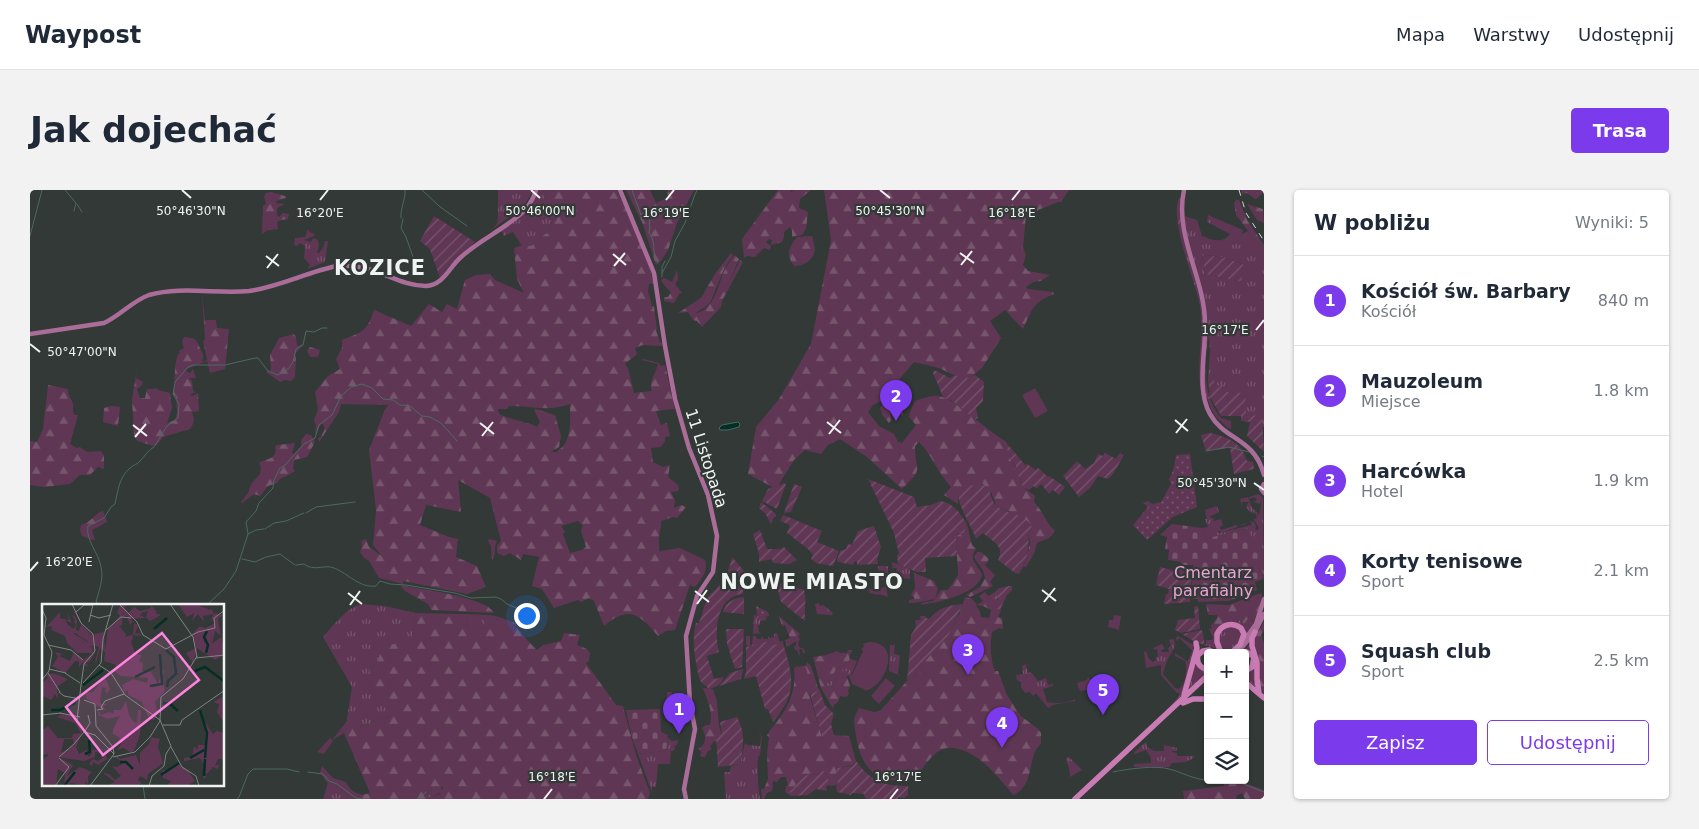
<!DOCTYPE html>
<html lang="pl">
<head>
<meta charset="utf-8">
<style>
	:root { --surface:#fff; --page:#f2f2f3; --text:#1f2937; --muted:#747a83; --line:#e0e1e3; --accent:#7c3aed }
	body { margin:0; font-family:"DejaVu Sans",sans-serif; background:var(--page); color:var(--text) }
	.controls { position:absolute; right:15px; bottom:15px; display:grid; overflow:hidden; border-radius:5px; box-shadow:0 1px 4px #0004 }
	.controls button { width:45px; height:45px; display:grid; place-items:center; padding:0; border:0; border-bottom:1px solid var(--line); background:var(--surface); color:var(--text); font:25px sans-serif }
	.you { position:absolute; left:496px; top:425px; width:18px; height:18px; margin:-12px; border:4px solid #fff; border-radius:50%; background:#1a73e8; box-shadow:0 0 0 8px #1a73e833 }
	.badge { display:grid; place-items:center; width:32px; height:32px; border-radius:50%; background:var(--accent); color:#fff; font-size:16px; font-weight:700 }
	.pin { position:absolute; translate:-50% -41px; filter:drop-shadow(0 1px 2px #0008) }
	.pin::after { content:''; position:absolute; top:26px; width:18px; height:15px; background:inherit; clip-path:polygon(0 0,100% 0,50% 100%) }
	.list { margin:0; padding:0; list-style:none }
	h2 { display:flex; justify-content:space-between; align-items:center; height:65px; margin:0; padding:0 20px; font-size:21px }
	h2 small { font-size:16px; font-weight:400; color:var(--muted) }
	.list li { display:grid; grid-template-columns:32px 1fr auto; gap:15px; align-items:center; box-sizing:border-box; height:90px; padding:0 20px; border-top:1px solid var(--line) }
	.list b { display:block; font-size:19px; white-space:nowrap }
	.list p { margin:0; font-size:16px; white-space:nowrap; color:var(--muted) }
	.list em { font-size:16px; font-style:normal; color:var(--muted) }
	.actions { display:flex; gap:10px; padding:15px 20px }
	.actions a { flex:1; padding:11px 0; border:1px solid var(--accent); border-radius:5px; text-align:center; font-size:18px; color:var(--accent) }
	.actions .main { background:var(--accent); color:#fff }
	.icon { flex:none; width:28px; height:28px; fill:none; stroke:currentColor; stroke-width:2; stroke-linecap:round; stroke-linejoin:round }
	.map { position:relative; flex:none; width:1234px; height:609px; overflow:hidden; border-radius:5px }
	header { display:flex; align-items:center; gap:30px; box-sizing:border-box; height:70px; padding:0 25px; background:var(--surface); border-bottom:1px solid var(--line) }
	header strong { font-size:24px }
	nav { display:flex; gap:28px; margin-inline-start:auto; font-size:18px }
	.intro { display:flex; align-items:center; justify-content:space-between; box-sizing:border-box; height:120px; padding:0 30px }
	h1 { margin:0; font-size:35px }
	.button { padding:12px 22px; border-radius:5px; background:var(--accent); color:#fff; font-size:18px; font-weight:700 }
	main { display:flex; gap:30px; padding:0 30px }
	aside { flex:1; background:var(--surface); border-radius:5px; box-shadow:0 1px 4px #0004 }
	.map>svg:first-child { display:block }
</style>
</head>
<body>
<header>
<strong>Waypost</strong>
<nav><a>Mapa</a><a>Warstwy</a><a>Udostępnij</a></nav>
</header>
<div class="intro"><h1>Jak dojechać</h1><a class="button">Trasa</a></div>
<main>
<div class="map">
<svg width="1234" height="609" viewBox="0 0 1234 609">
	<defs>
		<pattern id="grass-tufts" width="24" height="20" patternUnits="userSpaceOnUse" patternTransform="scale(1.25)"><rect width="24" height="20" fill="#5f3754"/><path d="M3 7l-1-3M5 7V3M7 7l1-3M15 17l-1-3M17 17v-4M19 17l1-3" fill="none" stroke="#76556d"/></pattern>
		<pattern id="forest-firs" width="22" height="20" patternUnits="userSpaceOnUse" patternTransform="scale(1.25)"><rect width="22" height="20" fill="#5f3754"/><path d="M5 1l3.5 6h-7zM16 11l3.5 6h-7z" fill="#76556d"/></pattern>
		<pattern id="cemetery-stones" width="16" height="16" patternUnits="userSpaceOnUse" patternTransform="scale(1.25)"><rect width="16" height="16" fill="#5f3754"/><path d="M2 7V4a2 2 0 0 1 4 0v3zM10 15v-3a2 2 0 0 1 4 0v3z" fill="#76556d"/></pattern>
		<pattern id="park-dots" width="8" height="8" patternUnits="userSpaceOnUse" patternTransform="scale(1.25)"><rect width="8" height="8" fill="#5f3754"/><path d="M2 2h.1M6 6h.1" fill="none" stroke="#76556d" stroke-width="1.8" stroke-linecap="round"/></pattern>
		<pattern id="garden-furrows" width="10" height="10" patternUnits="userSpaceOnUse" patternTransform="scale(1.25)"><rect width="10" height="10" fill="#5f3754"/><path d="M-1 1l2-2M0 10L10 0M9 11l2-2" fill="none" stroke="#76556d"/></pattern>
		<pattern id="water-ripples" width="26" height="14" patternUnits="userSpaceOnUse" patternTransform="scale(1.25)"><rect width="26" height="14" fill="#052f24"/><path d="M2 4q2-2 4 0t4 0M15 11q2-2 4 0t4 0" fill="none" stroke="#1e443a"/></pattern>
	</defs>
	<rect width="100%" height="100%" fill="#323936"/>
	<path fill="url(#grass-tufts)" fill-rule="evenodd" d="M468,0H503L494,16L460,41L466,35L468,31Z
		M508,0H517L509,22L523,29L518,43L515,44L501,56H492L483,42L474,46L471,40L492,24Z
		M1149,8L1151,9L1150,23L1151,37L1173,120L1172,188L1181,228C1159,194 1176,153 1170,116C1165,89 1139,31 1149,8Z
		M1154,18V26L1167,30L1172,46C1183,50 1192,54 1200,44L1177,32L1178,25L1213,40L1212,44L1227,51L1234,61V237H1232L1231,227L1216,226V216L1184,196L1183,190H1178L1180,162L1179,145C1174,172 1172,206 1191,228L1201,231V239L1198,238L1187,228L1182,221L1176,205L1174,188L1177,135L1154,37ZM1172,64L1194,68L1213,74L1212,92L1175,84Z
		M279,39V42L285,44L284,46L274,50L281,52L283,48L288,50L289,56L287,62L289,63L293,58L295,51H298L295,72L277,79L280,75L274,68L275,56L270,53L267,56L264,55L265,48L275,47L277,41Z
		M1229,304L1233,308L1234,390L1218,338L1175,349L1172,338L1178,337L1175,329H1177L1175,321L1176,322L1175,320L1187,316L1189,322L1179,327L1183,328L1184,331L1191,329L1193,335L1190,337L1191,340L1204,336L1205,334L1208,337L1215,333L1216,334L1193,342L1190,341L1188,342L1189,343L1218,336V334L1219,336L1222,334L1220,332L1221,331L1225,333L1226,337L1225,339L1227,340L1229,338L1225,331L1230,322L1232,307L1230,314L1223,312L1226,311L1227,309L1224,307L1220,309L1219,307Z
		M1218,307L1222,318L1228,323L1225,331L1223,330L1226,328V324L1220,322L1216,317L1219,312H1212V318L1210,309Z
		M862,372L880,379V389L871,388L869,391V382H866L867,378H863V383Z
		M856,397L858,407L852,405L839,403L840,401L836,400Z
		M789,413L790,416L793,415L803,423L802,425L787,424L785,414Z
		M331,414L354,416L386,423L381,454L349,469L339,482L367,524L328,537V528H317L322,497L293,447C304,435 315,419 331,414Z
		M1228,423L1223,434L1215,446C1213,424 1176,432 1189,460L1175,455L1176,454H1182C1184,450 1183,447 1185,442C1189,434 1199,433 1207,432L1209,429L1214,434L1220,426V430L1223,431Z
		M436,424L459,425L455,430V437L437,440Z
		M724,425H726L727,428L736,426V430L730,431V435H728L729,442L731,443L723,444Z
		M466,426L486,433V436L483,438L470,434Z
		M1207,436L1213,444L1208,453L1198,463H1193L1187,447L1193,438Z
		M747,443L750,452L753,451V453L743,455L742,451L726,453V456L717,457V455H716V446H720V455H722L723,446H726L727,449H731L733,446V449H738V446L740,448L744,447V444Z
		M767,446L770,449L768,453L769,457L774,459L775,463H773L772,459H769L770,465H769L767,460H765L764,456H766V451L757,457L755,450L760,448L765,450Z
		M1148,446L1165,456L1154,503L1138,519L1153,501L1150,504L1146,502L1131,485V475L1116,478L1114,462L1116,461L1119,469L1123,472L1126,470V467L1128,466L1127,459L1125,460L1123,458L1132,454L1135,459L1131,460L1132,462H1139L1138,458L1141,456L1139,450L1144,449C1147,459 1140,463 1137,471C1135,475 1134,480 1133,484L1145,498L1149,499C1156,493 1158,479 1155,471L1145,466V463L1158,472L1162,460L1149,448L1147,452L1146,447Z
		M1220,454L1227,475L1226,488L1228,498L1215,490V482L1221,480L1225,471L1222,463L1214,460Z
		M860,455H865L864,464L870,465L868,484L871,486L859,481Z
		M1168,459L1172,460L1167,468L1178,481L1158,500Z
		M819,468L827,471L821,485L817,486V481L806,489L803,495L793,499L806,480L819,471Z
		M999,473L996,475L998,483L1001,482L1008,491L1016,488L1018,495L1023,494V496L1013,499L1017,512C1025,514 1039,513 1045,509V511L1023,515L1018,518L1006,503L1003,506L1000,502L995,503L991,497V492L987,490L986,485L993,484L992,476Z
		M1058,487L1061,491L1058,492L1060,499L1050,501L1047,493L1057,490Z
		M728,538L732,547L730,565L728,567C727,581 728,595 730,609H696L694,582H700L701,576L710,574L715,553L717,555L730,556L731,546Z
		M300,548L303,551L294,564L287,562Z
		M638,548L642,551L648,550L647,555L644,556L645,559L643,561H641L640,574H628L626,597H622V603L608,564L636,561Z
		M1116,552L1117,557L1124,561H1134V555L1147,558V561H1142V562L1147,563V566H1164V568L1155,572L1142,573L1139,577H1104V574L1121,573V568L1116,560L1105,564L1104,562Z
		M1039,567L1052,580L1040,587L1039,578L1036,569Z
		M298,593L311,600L322,609H293Z
		M406,596H411L412,602L396,609L398,602Z"/>
	<path fill="url(#forest-firs)" fill-rule="evenodd" d="M517,0H587L616,65L624,93L619,94L618,101L622,116H624L627,140H626L630,152L633,154L632,156L613,155L605,158L607,164L595,174L598,178L604,203L622,201C618,191 626,184 628,174L612,170L613,169L629,173L631,176L635,175L645,219L626,221L631,235L637,233L640,246L635,247V251L631,257L621,258L623,272L633,277L640,275L638,287L648,295L649,299L648,301L641,302L645,310L644,318L651,315L656,317L647,328L643,327L631,331C632,337 629,341 629,348C628,353 630,356 629,361L650,358L675,370C678,381 672,389 665,397L660,395L645,440L636,441L628,446C609,424 599,415 574,436L564,411L559,408L551,412L548,410L524,418L512,399L502,396L509,367L493,364L491,370L480,363L474,366L467,363V356L471,351L460,308L428,290L431,322L396,315L390,335L419,347L428,349L426,367L447,376L456,397L437,404L373,391V394L349,388L339,371L334,368L330,362L332,355L331,351L336,349L339,357L352,366L343,355L346,320L339,260L355,219L359,215L311,214L309,222L289,252L288,248L291,247L295,238L293,234H291L285,245L286,235L284,230L288,219L285,202L298,186L310,179L306,169L312,158V150C332,142 337,142 344,120L381,136L399,114L412,122L417,114L427,119L435,90L446,85L460,84L465,90L494,103L487,89L484,58L493,55L501,56L515,44L518,43L523,29L509,22ZM540,214C540,231 543,252 526,262H521L529,257L531,246L525,225L506,219L504,220L510,232L507,237C495,231 481,230 469,224L468,219H477L479,216C501,216 519,222 540,214ZM548,331L553,336L551,341L556,357L552,360L540,363L533,344L535,342L531,336Z
		M596,0H620L626,13L639,7L637,3L638,0H664L647,33L638,60L631,71L626,75L612,32Z
		M748,0H760L762,2L763,0H781L770,9L769,18L778,22L776,39L772,45L762,47V41L760,37L754,42V47L752,52L741,55L742,50L739,49L736,52L741,56L740,60L734,58L725,67L717,66L714,68L712,49Z
		M794,0H1039L1031,12H1028L996,25L993,58L996,65L993,75L998,81L1020,85L1011,91L1003,92L996,97L998,99L1023,102L1024,104C1002,113 1003,118 993,139L975,120L960,131L971,148L952,178L941,187L932,189L909,178L884,172L861,199L852,205L851,211L843,215L838,222L849,236L864,244L868,252L872,253L886,235L879,227L880,222L885,211C892,209 901,205 908,206C925,208 957,241 975,251L973,254L979,263L982,274L983,273L992,291L990,293L994,298L1005,306L1004,312C1013,321 1016,333 1025,341C1020,350 1014,349 1007,353L1004,364L996,377L993,376L996,371L1000,352L998,343L979,321L974,320L966,315L961,302L928,304V314L914,305L921,297C908,283 902,265 889,252L885,256C885,284 895,276 872,299L837,267L810,249L798,255L791,264L775,260L764,270L746,299L718,284L726,237L749,209L781,154L801,50Z
		M1211,0H1234V1L1228,8L1225,9L1217,3L1212,4Z
		M241,2L255,6L256,8L246,11V13L255,14L247,18V25L249,27L253,23L259,24L258,29L251,30L247,32L248,39L238,40L232,44L233,16L236,14L234,6L236,3Z
		M1206,10H1209L1217,30L1234,55V61C1228,53 1226,47 1215,48L1212,44L1218,41L1206,25L1204,13Z
		M1217,14L1233,19L1234,33L1227,30Z
		M782,46C783,50 785,56 785,59C784,70 774,76 764,76C756,65 758,58 767,47Z
		M701,63L703,65L694,79L681,111L678,115L664,124C686,119 687,96 695,79C698,74 701,70 704,65L709,69L697,97L710,70L713,72L692,111L691,117L672,137L667,131L663,130L658,122L648,123L671,108L685,84Z
		M647,80L648,90L645,94L652,103L649,104L644,113L634,111V107H638L641,102L634,95L631,90L634,88L642,92Z
		M172,104L175,130H186L187,138L199,139L195,179L180,183L177,171L157,179L156,181L160,183L163,179L166,188H159L162,191L163,201L165,202L160,205L163,206L168,203L169,221L162,222L164,229L163,234L160,239L133,247L127,255L124,256L107,251L104,244L102,210L107,179L106,188L113,192L111,196L107,199L110,208H115L117,199H124L126,198L129,200L140,203L142,218L137,233L145,230L147,223L146,207L143,204C146,191 143,176 148,164H150L149,161L154,158L152,152L154,147C167,149 165,147 171,160C173,165 174,166 172,172L177,170L173,151L175,149Z
		M264,144L266,147L267,155L268,156L272,154V156L265,164L266,166L265,187L261,191L255,190L250,192L236,182L241,180L240,165L249,148Z
		M280,157L290,160L288,167H280L277,161Z
		M18,195L38,199C38,206 41,208 43,214C44,219 41,220 45,225H48L40,254L47,258L50,257L57,262L71,261L74,266V279L68,277L60,285H50L40,294L14,297L0,295V251L7,252L13,239Z
		M860,210L871,214L873,217V227L865,216L860,218L861,230L859,233L853,226L850,218L855,211Z
		M81,216L90,217L88,236L73,232L74,218Z
		M276,244L281,245L285,252L277,267L264,270L263,279L265,280C260,287 251,285 247,293L238,296L230,306L224,304L212,313L211,312L218,303L221,294L230,284L231,277L229,273C236,268 248,270 245,257L247,255L265,253L262,263L264,264L271,256V250Z
		M73,321L77,332L62,340L65,350H62L52,346L50,340L51,335C62,332 65,323 73,321Z
		M937,334L942,355L946,359C938,370 947,374 952,384C950,404 906,413 890,415L894,412L903,411L904,409C895,411 888,413 879,413V410L884,409V407L881,405L885,398L884,383L904,391L908,399L905,409L911,400H918L928,385L926,346L934,343Z
		M459,349L467,351C463,357 467,364 462,370L461,356L458,351Z
		M947,362H951L959,369L955,375L965,385L960,392L963,396L940,407L936,405L950,397L955,388C954,378 948,375 944,367Z
		M370,395C389,399 457,407 464,423L401,420L398,414L375,401Z
		M955,402L958,406L965,402L967,406L968,419L971,420L968,427L972,428L973,439L969,438L962,442C960,455 960,469 965,481H968L977,505L991,526L1008,539L1011,543V554C996,566 1006,596 983,605C968,587 949,561 923,558C901,556 897,579 882,588C876,591 869,591 863,590C830,587 826,553 824,528L829,518L844,522L850,521L877,491L889,484L893,473L917,447L931,420L935,407L942,409L947,415L953,411L949,406ZM946,415L953,416L961,420L959,428L951,427L950,422Z
		M1230,403L1232,405L1228,422L1223,431L1220,430V426L1214,434L1209,429L1207,432L1197,433L1182,454H1176V450H1182L1183,448L1179,439L1182,438L1181,436L1187,428V425H1178L1176,414L1199,415Z
		M386,423L436,424L437,439L455,437V430L459,425L466,426L470,434L483,438L486,436L498,451L507,460L513,455L531,451L534,443L550,445L547,455L557,459L560,463L559,471L556,473L586,515L593,516L606,565L620,603L618,609H322L311,600L298,593L290,583L292,576L303,588L316,592C320,602 330,607 340,603L314,543L302,550L317,531V528H328L329,537L366,524C352,512 345,500 339,482L349,469L350,455L381,453ZM411,596L413,598L410,604L396,608L398,602L406,597Z
		M749,426L770,444L766,449L763,450L760,448L755,435L752,436Z
		M1234,432V440L1231,445L1234,453V504L1229,493L1224,452L1225,447Z
		M818,460H823L820,464L819,471L806,480L794,498L803,495L811,481H817V487L820,496L818,501L819,504L816,507L810,506L808,512L804,515L803,519L791,498L783,467L796,465L807,461L810,463H817Z
		M777,472L781,476L789,501L779,504L792,547L803,545L819,546L826,571L823,575L806,578L808,595L800,596L796,582L784,585L783,582L779,585L771,586L763,599L760,600L761,606L755,602L756,596H758L756,587H751L747,592L744,591L742,594L743,595L742,601L737,603L734,609H732L731,599H734L738,589L737,563L739,548L737,545C740,539 745,535 749,529C761,513 766,497 764,477L767,478L766,475L769,477L776,475Z
		M673,498L683,499L687,511L689,537L693,547L685,552L684,551L680,557L682,559L678,561L675,567H672L670,565L672,562L668,559C676,555 677,547 672,538L676,535H680C683,520 678,513 673,498Z
		M1194,590H1207L1234,600V609H1215L1212,603L1206,606L1207,609H1154L1153,601L1194,596Z"/>
	<path fill="url(#cemetery-stones)" d="M1142,334L1172,338L1175,349L1218,338L1227,359L1233,389L1225,392L1227,400L1199,411L1168,412V409L1161,408L1163,375H1151V372L1138,370L1139,360L1135,359L1137,347L1130,345Z
		M630,519L631,542L638,545L636,561L608,564L602,548L596,520Z"/>
	<path fill="url(#park-dots)" d="M1160,264L1167,317L1143,327L1117,350L1103,335L1118,317L1113,313L1118,311L1122,314L1131,312L1141,294L1139,289L1143,281L1146,265Z
		M848,376H858V390L848,389Z
		M726,416L738,422L739,426L727,428Z"/>
	<path fill="url(#garden-furrows)" d="M404,26L445,52L421,74L410,88L400,59L390,51Z
		M1172,64L1194,68L1213,74L1212,92L1175,84Z
		M904,180L920,188L925,185C932,189 938,189 945,185L954,192L953,211L946,218L948,228L945,229L922,211L913,207L903,183Z
		M1178,190H1184V196L1193,195L1194,202L1216,203L1215,215L1216,216V225L1232,226L1234,262L1217,246L1220,232L1211,231V226H1191L1180,207Z
		M1180,243C1198,247 1212,253 1217,271L1223,272L1224,279L1204,284L1200,258L1176,261L1171,245Z
		M975,251L995,275L997,274L1006,280L1008,278L1018,287L1019,286L1035,297L1029,305L1023,300L1019,304L1011,294L1007,298L1003,296L999,300L994,298L990,293L992,291L984,280L986,277L983,273L982,274L979,263L973,254Z
		M1075,263L1086,269L1090,263L1094,265L1083,284L1078,289L1068,286L1060,298L1049,307L1033,286L1047,271L1055,279L1064,273L1068,264L1073,266Z
		M838,289L884,307L887,317L901,315L911,311L920,314L928,321L937,334L934,343L926,346L927,366L895,368L896,382H887L868,374L867,365L869,364L864,343Z
		M754,293L756,294L747,319L732,311L738,299Z
		M952,293C963,300 959,309 967,316C978,325 998,323 1003,340L998,343C1000,357 997,372 989,384L985,383L968,370C975,356 963,352 953,343L946,349C941,335 928,316 928,304L932,298Z
		M764,294L772,297L761,322L754,323Z
		M731,312L746,324V327H744L741,334L735,323L729,318Z
		M753,325L792,341L787,352L809,361L803,376L786,373L781,369L783,365L778,359L757,343L760,335L750,331Z
		M844,336L851,357L847,369L848,374L827,375V371L824,372L823,375L808,372L807,370L810,361L816,359L818,354L822,355L828,341Z
		M730,340L737,359H751L754,357L767,370L759,374L743,373L742,369L729,372V364L723,344Z
		M702,367L714,381L713,404C686,406 684,442 689,462L677,466L684,489L693,487C693,495 685,497 679,499L671,492L669,487C665,468 661,452 666,433H669L675,414L678,410L677,408C691,394 698,387 702,367Z
		M1130,377L1146,381L1147,378L1156,380V384H1162L1160,412L1134,414L1136,404H1138L1139,399L1126,395Z
		M749,392L774,400C777,409 774,421 775,431L751,412L747,396Z
		M979,396H982V400L977,405L970,420L967,419L964,415L968,409L965,402L969,398Z
		M714,407V424L693,422C696,412 704,408 714,407Z
		M933,414L917,448L893,473L889,484L877,491L881,445L886,437L885,430H891L890,426H895L896,428L899,429C910,417 916,416 933,414Z
		M1168,416L1170,439L1151,443L1145,440L1148,430L1165,428L1164,417Z
		M696,439H714L712,477L705,479L697,454Z
		M1172,440L1175,455L1165,452L1152,444Z
		M742,451L743,455L753,453C763,486 768,503 743,532L738,519H735L726,486L714,489L716,482V457L725,456L726,453Z
		M713,479L711,489L689,496L700,483Z
		M789,499L795,515L804,524L801,534L804,546L792,547L780,504L788,501Z
		M707,527C716,543 713,558 710,574L688,577L686,546L692,544L690,532Z
		M826,571C841,591 852,596 878,596V605L874,608L868,607V609H839L835,608L834,604L822,603L821,605L807,602L806,596L808,595L806,578L823,576Z
		M783,581L784,585L789,584L792,581L796,582L800,595L796,596L797,601L786,599L778,605L761,606L760,600L763,599L771,586L779,585Z"/>
	<path fill="#5f3754" d="M1005,198L1018,221L1005,228L992,205Z
		M1084,425L1091,426L1089,440L1078,437L1079,430H1083Z
		M839,452C873,452 856,497 835,501L834,499L822,494L819,485H822L833,461L831,460L834,456L833,454Z
		M776,478L781,496L770,498L766,480Z
		M856,488L865,496L849,514L841,506Z
		M637,502H642L641,511H644V525H636Z
		M984,541L989,549L986,552L991,559L987,562L976,548Z
		M970,545L984,564L975,571L960,552Z"/>
	<path fill="url(#water-ripples)" stroke="#4b6a62" d="M708,232L710,234L709,237L698,240H690L689,238L692,235Z"/>
	<g fill="none" stroke-linecap="round" stroke-linejoin="round">
		<path stroke="#4b6a62" stroke-width="1" d="M35,0L46,13L44,21
			M392,0L409,16L437,36
			M602,0L611,25L614,23L620,31L619,34L620,36L619,43C627,52 621,63 628,73
			M47,14L52,22
			M371,28C370,18 376,9 375,0
			M373,29L371,38L376,47L387,78
			M0,46L12,0
			M632,83L641,67L645,51L655,33L664,7L667,0
			M632,87V77L635,71
			M1176,261L1199,257L1219,262
			M1232,266L1234,267
			M276,323L286,317L325,312
			M235,339L244,333L256,331L274,323
			M218,344L226,340L234,339
			M212,369L225,372L236,367L250,364L265,375
			M266,375L274,374C284,382 294,374 304,378C319,384 329,398 346,396L350,391L360,394L376,395L425,403L441,408L466,407L471,409L477,414L496,422
			M70,415L66,412C69,400 74,389 71,377C69,363 55,350 58,336L74,328L81,317L85,314C88,301 89,287 100,278C103,275 108,274 110,271C115,266 118,260 124,257L137,236L148,228L149,214L143,204L145,192L158,177L163,175H195L225,168H228L238,181L248,185L259,178L263,172L266,159L273,155L276,141L284,142L292,138H297
			M177,415L194,399L206,381L218,344L216,332L226,321L229,313L243,298L244,290L250,278L255,275L274,254L285,248L289,235L302,225L311,206L321,197L332,194L342,198L353,209L363,210L370,215L380,216L392,226L400,227L411,233L427,251
			M278,582L293,584L299,591L307,594L326,608L331,609
			M1083,582C1096,579 1127,575 1139,579C1152,582 1164,590 1178,590
			M1203,590L1234,602
			M113,595L115,609
			M207,609L209,607L218,584L223,579H257L269,582
			M388,609L396,602"/>
		<path stroke="#aa6d99" stroke-width="4.5" d="M590,0L624,83L635,156L645,209L659,258L678,305L687,346L683,382L667,406L656,446L660,513L665,539L654,599L656,609
			M1154,0C1144,46 1175,88 1175,134C1176,161 1166,200 1180,224C1195,251 1224,247 1234,285
			M0,144L74,133C90,126 102,111 119,105C151,96 186,104 219,101C249,97 277,82 307,76C320,75 333,77 345,81C362,87 377,96 396,96C413,95 419,78 430,68C450,49 476,39 495,20C500,14 504,7 506,0
			M1234,294L1231,299L1234,303
			M1213,452L1226,434L1234,409
			M1207,463L1225,442L1234,424"/>
		<path stroke="#c97bb3" stroke-width="5.5" d="M1225,442L1222,448V456L1227,473V489L1229,503
			M1191,463L1187,452V444C1192,434 1202,432 1211,438L1214,444L1210,455L1201,463
			M1210,463L1217,462L1224,467L1222,477L1215,481
			M1178,480C1170,478 1166,473 1168,465L1173,461L1179,460L1185,463
			M1215,492L1234,508
			M1154,505L1167,458L1166,453
			M1153,513L1163,509H1178
			M1045,609L1178,485"/>
		<path stroke="#d1d7d4" stroke-width="1" stroke-dasharray="6 6" stroke-linecap="butt" d="M1209,0L1216,23L1234,51"/>
	</g>
	<path fill="none" stroke="#eff4f2" stroke-width="2" d="M152,0L161,8M501,0L510,8M850,0L860,8M290,10L298,0M636,10L644,0M982,10L990,0M930,63L944,73M583,64L596,75M236,66L249,76M931,75L942,61M584,76L595,63M237,78L248,64M1226,140L1234,130M0,154L10,162M1145,230L1158,241M797,232L811,243M450,233L464,244M103,235L117,246M1146,243L1157,229M799,244L810,230M452,246L463,232M105,247L116,234M1224,293L1234,300M0,381L8,372M1012,400L1026,411M665,401L679,412M318,403L332,414M1014,412L1025,398M667,414L677,400M320,415L330,401M514,609L522,599M860,609L868,599"/>
	<g text-anchor="middle" stroke-width="4.5" stroke-linejoin="round" paint-order="stroke">
		<g font-size="16" fill="#eff4f2" stroke="#323936">
			<text transform="translate(677 268) rotate(72)" y="6">11 Listopada</text>
		</g>
		<g font-size="16" fill="#eda2d7" stroke="#323936">
			<text x="1183" y="388">Cmentarz<tspan x="1183" dy="18">parafialny</tspan></text>
		</g>
		<g font-size="21" font-weight="bold" letter-spacing="1" fill="#eff4f2" stroke="#323936">
			<text x="350" y="85">KOZICE</text>
			<text x="782" y="399">NOWE MIASTO</text>
		</g>
	</g>
	<g transform="translate(12 414)">
		<rect width="182" height="182" fill="#323936"/>
		<path d="M29,0L30,5L37,13L39,19L55,34L51,35L53,37V49L48,57L44,59L47,63L42,61V71L41,74L42,75H41L42,69L41,58L37,63V57H33L23,69L10,62L16,53L13,48L21,50L17,52L28,57L32,48L41,56L52,49L51,42L41,44L39,39L42,38L25,29L24,25L47,39L39,30L40,26L50,31L51,36L50,30L39,19L30,5ZM108,0L115,8L113,9L119,11L108,17L104,13L106,7L101,8L98,11L104,14L88,15L91,17L88,21L85,11L79,16L83,7L85,10L92,3L98,7L109,4ZM92,19L96,21L93,30L98,29L99,32L91,31L90,38L87,37L88,38L86,50L84,44L87,40L81,39L77,46L81,33L91,31ZM163,29L162,39L170,32L167,43L171,46L180,42L182,51L173,56L155,44L151,59L144,49L154,44L151,32ZM11,69L26,75L15,83L16,95L13,90L9,96L0,92V79L6,74L4,71Z" fill="#5f3754"/>
		<path d="M79,0L86,2L82,3L85,7L88,6L84,8L87,12L81,9L80,21L77,22L84,30L81,39H86L88,35L93,49L99,48L94,50L100,51L97,57L101,59L100,67L109,68L116,80L121,64L122,69L120,74L123,87L113,98L116,110L112,116L107,114L110,123L100,98L86,91V86L82,88L80,81L91,75L105,79L106,74L79,72L72,67L74,61L62,57L63,48L58,44L54,59L53,58L57,43L51,41L53,30L62,28L63,47L66,25L78,12L75,8ZM136,0H174L177,2H158L168,6L169,4L172,10L177,8L174,10L181,11L176,15L179,32L173,27L170,40L179,33L182,44L171,46L167,43L170,32L163,40V29L154,33L150,30L158,22L163,24L172,20L171,15L169,17L171,10L161,12L162,18L156,10L150,17L152,9L145,13ZM24,6L30,19L23,16L26,21L32,25L34,21L32,18L33,16L30,11L33,12L35,17L34,26L37,27L39,20L50,31L40,27L39,30L46,38L33,29L28,30L42,38L39,39L41,43H50L51,49H35L25,39L23,32L9,26L10,22L4,23L18,8V14L27,16ZM63,73L68,85L65,90L63,86L65,84L60,83L58,97L59,100H65L61,102L64,107L45,95L43,89L51,88ZM180,93L182,95V119L175,108L177,100L171,98ZM84,97L87,111L96,124L92,118L95,119L96,106H99L98,131L92,147L88,148L81,144L75,146L80,139L76,140L78,134L71,130V125L78,112L66,115L56,111L57,107L59,111L67,108L72,110L71,106H79ZM20,110L31,112L41,126L34,143L37,150L45,146L46,153L52,148L46,151L49,146H56L64,151L65,155L56,161L51,158L50,162L47,160L51,155L56,157L62,153H59V149L53,148V153L42,157L16,153L31,161L25,172L38,163L50,168L46,172V181L43,177L44,182L30,179L22,182L23,169L16,165L14,181L0,182V156L7,151L2,150L0,153L1,126L6,122L16,134H30L31,130L39,129L33,119L15,113ZM22,135H31L33,145L32,141L19,149ZM163,118L171,130L175,127L182,129L183,155H176L173,162L177,160L176,165L171,163L165,170L163,168L164,173L161,175L162,161L158,154L142,157V154L150,153L152,142L155,146L156,141H163ZM109,133L118,135L116,142L121,159L106,170L105,176L98,172L96,176L100,179L95,182H64L73,178L61,169L67,170L73,176L79,172L70,162L75,163L82,159L74,154L75,152L78,155L94,151L98,161V149L107,140ZM137,160L146,167L155,180L153,177L145,182H124L129,177L121,174L120,166L125,167Z" fill="#5f3754" fill-rule="evenodd"/>
		<path fill="none" stroke="#052f24" stroke-width="2.5" d="M112,25L125,14M124,46L132,53L134,70L126,77L125,83M164,49L166,41L162,33L165,27M153,67L163,63L183,78M93,73L113,63M41,81L61,66M108,82L120,80L118,50M121,99L128,100L136,107M9,106H18L34,99M158,106L165,129L163,154M43,150L48,148L47,136M148,154L162,146M78,158H84L91,165M119,171L137,159M162,172L163,155M22,182L33,168"/>
		<path fill="none" stroke="#7e8481" stroke-width="1" d="M30,0L39,19L51,30L53,47L42,60L39,81L35,116L43,127M77,0L95,18L101,31L124,45L156,28L173,24L172,14L183,6M128,0L151,33L155,53M0,5L4,14L2,31L10,48L7,67L0,76M34,8L42,1H51M48,11L57,14L69,11M47,18L51,0M64,26L79,13L89,14M6,41L29,46L41,56M154,54L183,51M57,61L69,69L83,91L118,116L129,142M7,65L24,69M6,69L18,88M23,69L38,79M41,79L59,59L61,35L71,0M17,88L22,92L38,95M42,96L53,100L54,122L71,143L72,150M55,106L61,105L59,103L63,97L82,90M18,109L38,113M0,111L19,109M121,121H138L140,116L183,86M43,127L48,119L46,111M43,128L53,131L72,150L48,182M32,140L42,128M129,143L140,163L154,172L157,182M17,153L32,140M71,153L93,148L108,133L118,117L119,93L141,75L155,52M13,182L27,163L17,154M107,182L110,172L122,162L124,150L129,142"/>
		<path fill="#fe85df" fill-opacity="0.15" stroke="#fe85df" stroke-width="2.5" d="M120,29L157,76L61,151L24,103Z"/>
		<rect width="182" height="182" fill="none" stroke="#eff4f2" stroke-width="2.5"/>
	</g>
	<g font-size="12" text-anchor="middle" fill="#eff4f2" stroke="#323936" stroke-width="4.5" stroke-linejoin="round" paint-order="stroke">
		<text x="860" y="25">50°45'30"N</text>
		<text x="161" y="25">50°46'30"N</text>
		<text x="510" y="25">50°46'00"N</text>
		<text x="290" y="27">16°20'E</text>
		<text x="636" y="27">16°19'E</text>
		<text x="982" y="27">16°18'E</text>
		<text x="1195" y="144">16°17'E</text>
		<text x="52" y="166">50°47'00"N</text>
		<text x="1182" y="297">50°45'30"N</text>
		<text x="39" y="376">16°20'E</text>
		<text x="522" y="591">16°18'E</text>
		<text x="868" y="591">16°17'E</text>
	</g>
</svg>
<div class="controls">
<button>+</button>
<button>−</button>
<button><svg class="icon" aria-label="layers" viewBox="0 0 24 24"><path d="M12 4l9 5-9 5-9-5zM3 14l9 5 9-5"/></svg></button>
</div>
<div class="you"></div>
<div class="pin badge" style="left:649px;top:544px">1</div>
<div class="pin badge" style="left:866px;top:231px">2</div>
<div class="pin badge" style="left:938px;top:485px">3</div>
<div class="pin badge" style="left:972px;top:558px">4</div>
<div class="pin badge" style="left:1073px;top:525px">5</div>
</div>
<aside>
<h2>W pobliżu<small>Wyniki: 5</small></h2>
<ul class="list">
<li><span class="badge">1</span><div><b>Kościół św. Barbary</b><p>Kościół</p></div><em>840 m</em></li>
<li><span class="badge">2</span><div><b>Mauzoleum</b><p>Miejsce</p></div><em>1.8 km</em></li>
<li><span class="badge">3</span><div><b>Harcówka</b><p>Hotel</p></div><em>1.9 km</em></li>
<li><span class="badge">4</span><div><b>Korty tenisowe</b><p>Sport</p></div><em>2.1 km</em></li>
<li><span class="badge">5</span><div><b>Squash club</b><p>Sport</p></div><em>2.5 km</em></li>
</ul>
<div class="actions"><a class="main">Zapisz</a><a>Udostępnij</a></div>
</aside>
</main>
</body>
</html>
